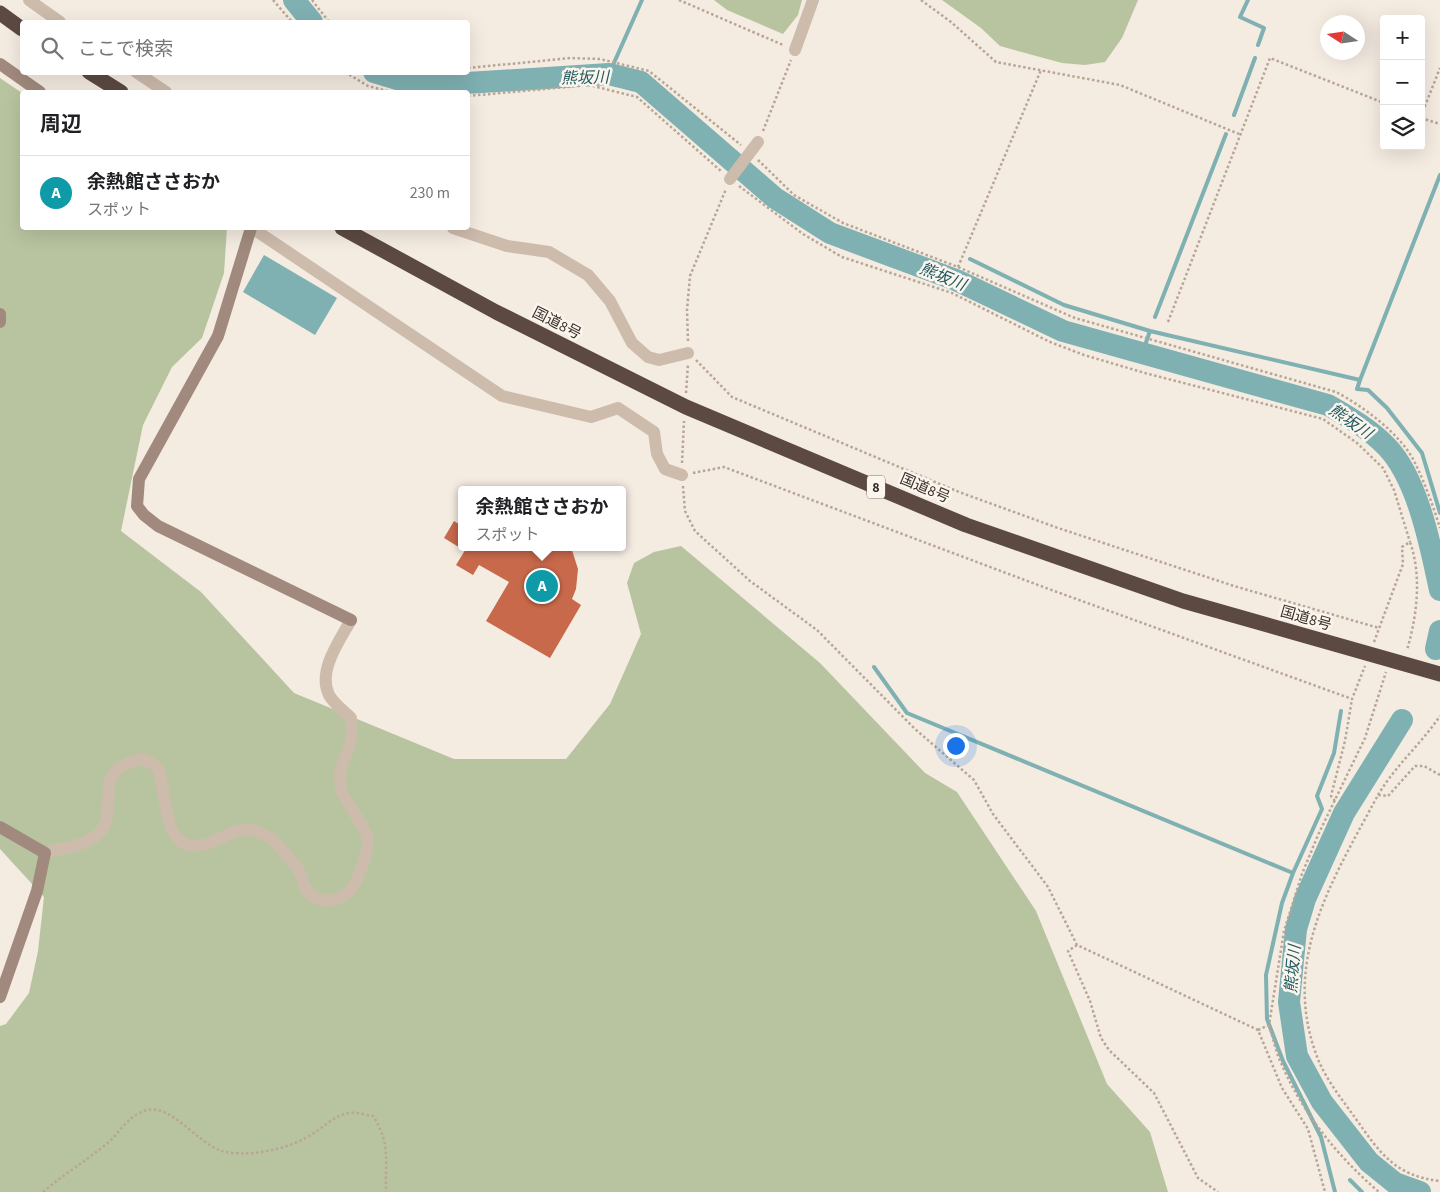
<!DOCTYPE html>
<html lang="ja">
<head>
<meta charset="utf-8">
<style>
	:root { --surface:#fff; --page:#f2f2f2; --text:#202124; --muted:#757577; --line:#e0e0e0; --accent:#111827 }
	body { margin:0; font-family:"Source Sans 3","Noto Sans JP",sans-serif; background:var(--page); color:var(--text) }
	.controls { position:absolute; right:15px; top:15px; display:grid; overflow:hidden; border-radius:5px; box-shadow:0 5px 20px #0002 }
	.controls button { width:45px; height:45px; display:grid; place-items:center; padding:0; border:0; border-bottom:1px solid var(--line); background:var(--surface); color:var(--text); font:25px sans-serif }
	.compass { position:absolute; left:1320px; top:15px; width:45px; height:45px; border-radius:50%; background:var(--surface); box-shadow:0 5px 20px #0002; rotate:282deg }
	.you { position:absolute; left:955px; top:745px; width:18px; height:18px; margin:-12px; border:4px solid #fff; border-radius:50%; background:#1a73e8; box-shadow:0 0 0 8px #1a73e833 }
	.badge { display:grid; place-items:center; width:32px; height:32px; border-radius:50%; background:var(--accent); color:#fff; font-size:16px; font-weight:700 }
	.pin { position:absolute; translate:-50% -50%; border:2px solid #fff; box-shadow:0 1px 5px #0006 }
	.popup { position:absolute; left:458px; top:486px; width:168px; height:65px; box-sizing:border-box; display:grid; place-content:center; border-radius:5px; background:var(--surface); filter:drop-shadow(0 1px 4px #0005); font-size:16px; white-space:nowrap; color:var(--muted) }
	.popup b { font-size:19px; color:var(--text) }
	.popup::after { content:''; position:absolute; left:50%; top:100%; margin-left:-10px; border:10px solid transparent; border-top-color:var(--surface) }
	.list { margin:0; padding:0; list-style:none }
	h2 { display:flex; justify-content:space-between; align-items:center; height:65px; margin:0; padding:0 20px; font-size:21px }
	h2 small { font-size:16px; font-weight:400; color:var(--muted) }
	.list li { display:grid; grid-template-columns:32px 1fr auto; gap:15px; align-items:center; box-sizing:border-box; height:75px; padding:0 20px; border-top:1px solid var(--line) }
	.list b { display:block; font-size:19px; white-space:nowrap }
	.list p { margin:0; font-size:16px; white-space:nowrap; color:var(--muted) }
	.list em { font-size:16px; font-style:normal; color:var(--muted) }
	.icon { flex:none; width:28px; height:28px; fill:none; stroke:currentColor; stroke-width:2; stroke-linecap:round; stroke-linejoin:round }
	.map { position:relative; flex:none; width:1440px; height:1192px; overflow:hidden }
	.search { position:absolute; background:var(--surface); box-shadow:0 5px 20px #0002; left:20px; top:20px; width:450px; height:55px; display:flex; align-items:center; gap:12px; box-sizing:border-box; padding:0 18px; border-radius:5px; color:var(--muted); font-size:19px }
	.panel { position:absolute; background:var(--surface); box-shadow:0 5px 20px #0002; left:20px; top:90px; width:450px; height:140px; border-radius:5px }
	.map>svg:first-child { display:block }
</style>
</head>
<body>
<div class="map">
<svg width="1440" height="1192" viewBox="0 0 1440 1192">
	<rect width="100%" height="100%" fill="#f4ebe1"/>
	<path fill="#b8c4a0" d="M714,0H802L798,15L783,34L727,10Z
		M942,0H1138L1122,38L1105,62L1085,65L1062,63L1000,46L981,28Z
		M0,78L22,93V228H227L224,273L202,338L172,367L143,425L121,531L201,592L294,693L454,759H566L610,704L641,634L627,583L634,563L654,552L681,546L820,663L925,773L957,792L1036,911L1107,1084L1150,1132L1168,1192H0V1026L6,1024L29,993L38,951L44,897L0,849Z"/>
	<path fill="#7fb0b2" d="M264,255L337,298L315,335L243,292Z"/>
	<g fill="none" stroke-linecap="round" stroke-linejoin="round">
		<path stroke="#7fb0b2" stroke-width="4" d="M1248,0L1240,17L1264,28L1258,45
			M609,74L642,0
			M1234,115L1255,58
			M970,259L1064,305L1150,331L1360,380L1440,175
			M1155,317L1226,134
			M1142,354L1150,331
			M1360,380L1357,389L1368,390L1387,408L1422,453L1440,513
			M874,667L907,713L1293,873
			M1350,1180L1362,1192
			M1335,1192L1321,1137L1283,1061L1267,1019L1266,975L1282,903L1293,873L1322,809L1317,796L1334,753L1341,711"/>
		<path stroke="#7fb0b2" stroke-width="22" d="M294,0L312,22
			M374,72L420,86L609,74L641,82L775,198L830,233L956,280L1063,331L1328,405C1349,417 1371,430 1387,447C1418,479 1431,548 1440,590
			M1436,649L1440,631
			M1402,720L1344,813L1305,899L1296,929L1289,1002L1297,1056L1322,1102L1369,1162L1395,1183L1420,1192"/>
	</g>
	<path fill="#c8694b" d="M454,521L462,526V549L444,538Z
		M467,547H571L578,569L576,589L572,599L581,605L550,658L486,621L509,582L479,565L473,575L456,565Z"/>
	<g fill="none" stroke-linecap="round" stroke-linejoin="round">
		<path stroke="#b9a596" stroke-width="2.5" stroke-dasharray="2.5 2.5" stroke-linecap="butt" d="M273,0L292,22
			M312,0L329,22
			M679,0L783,45
			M921,0L951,22L996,62L1120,85L1239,134
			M468,68L571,58L600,59L649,71L741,145
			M345,72L368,86L391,92
			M468,96L589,85L637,97L722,172
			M1421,116L1440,68
			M1421,118L1440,124
			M763,131L791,60
			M758,160L794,195L843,223L958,267L1075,318L1336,392C1363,406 1402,435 1415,463C1425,483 1433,506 1440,528
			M739,186L803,234L842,257L952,293L1050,342L1084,355L1145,373L1323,419L1357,443L1383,468L1394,490L1410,542
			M958,267L1041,70
			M1168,322L1270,58L1384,103
			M688,341L687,310L690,276L726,189
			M696,360L732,397L959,492L1058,528L1234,586L1379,628
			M686,393L688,364
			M682,463L684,421
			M693,473L724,467L1046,588L1352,699L1365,666
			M683,486L685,511L695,531L750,581L817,630L915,729L974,780L993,814L1048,887L1077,945L1258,1030L1282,1088L1308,1129L1325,1192
			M1374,642L1403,564L1402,547L1410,542C1422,576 1417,616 1407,650
			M1440,775L1424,766H1415L1388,796L1378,795C1335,876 1282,956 1315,1051C1323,1076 1341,1098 1356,1119C1380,1153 1395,1176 1440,1181
			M1378,795C1395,766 1421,744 1440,716
			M1335,801L1331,796L1345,741L1352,699
			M1077,945L1068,951L1090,1001L1101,1038L1109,1050L1154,1093L1198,1178L1218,1192
			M1269,1025C1273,1038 1276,1053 1282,1065C1303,1114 1339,1158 1379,1192
			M1258,1030L1269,1025L1284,931L1302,874L1318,835L1365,738L1386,672
			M43,1192C63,1175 84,1162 104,1146C120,1134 126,1116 147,1110C172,1104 198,1144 222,1151C250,1158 290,1149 314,1133C325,1126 336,1114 350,1113C357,1112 366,1115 373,1116C391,1144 385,1160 386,1192"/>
		<path stroke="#cdbbac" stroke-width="12" d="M29,0L60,22
			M795,50L813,0
			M136,72L166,92
			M730,179L758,142
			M252,228L502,396L591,417L618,408L654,432L657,454L665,469L682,475
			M453,228L507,246L549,252L588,275L610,301L632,343L648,357L659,360L688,353
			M45,853C62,848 85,846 98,834C119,815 95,776 126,764C132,762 137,759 144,760C150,762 157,765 159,771C166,790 163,838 188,845C210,850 229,829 246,829C253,828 264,835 271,838C280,848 290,858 298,869C302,874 302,881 305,887C315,907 341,903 352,888C358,880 368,852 368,842C368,826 345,806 341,788C337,767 345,762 350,744C352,737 351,726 351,718C344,711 334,704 329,695C317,671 340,640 351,620"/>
		<path stroke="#a18a7d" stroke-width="12" d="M0,64L40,92
			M251,228L218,336L139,479L137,506L144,515L158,526L351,620
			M0,314V322
			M0,827L45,853L37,891L0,997"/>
		<path stroke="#5c4a42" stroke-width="15" d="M0,13L22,29
			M89,72L121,92
			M342,228L496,312L686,407L966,525L1183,601L1440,674"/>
	</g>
	<g text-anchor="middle" stroke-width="5" stroke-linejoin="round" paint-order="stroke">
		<rect fill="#fbf5ee" stroke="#756b66" stroke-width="1" x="867" y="475.5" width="18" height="23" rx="4"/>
		<g font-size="14" font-weight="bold" fill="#3b302b">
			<text x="876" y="492">8</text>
		</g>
		<g font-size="15" fill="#3b302b" stroke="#fbf5ee">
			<text transform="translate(557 323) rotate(27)" y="5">国道8号</text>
			<text transform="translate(925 488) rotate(23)" y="5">国道8号</text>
			<text transform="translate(1306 618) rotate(16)" y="5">国道8号</text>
		</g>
		<g font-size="16" font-style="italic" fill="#1f5a5e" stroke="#fbf5ee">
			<text transform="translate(585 77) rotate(-1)" y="6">熊坂川</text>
			<text transform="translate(943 276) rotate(22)" y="6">熊坂川</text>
			<text transform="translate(1351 421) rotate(34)" y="6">熊坂川</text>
			<text transform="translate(1292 969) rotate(-85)" y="6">熊坂川</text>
		</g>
	</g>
</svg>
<div class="controls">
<button>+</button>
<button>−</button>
<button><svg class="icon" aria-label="layers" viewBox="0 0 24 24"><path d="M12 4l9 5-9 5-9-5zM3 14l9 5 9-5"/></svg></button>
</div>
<svg class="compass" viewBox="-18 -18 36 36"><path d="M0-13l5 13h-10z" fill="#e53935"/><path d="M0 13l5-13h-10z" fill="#757577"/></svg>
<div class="you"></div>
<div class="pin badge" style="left:542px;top:586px;background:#0f9aa8">A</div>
<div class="popup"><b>余熱館ささおか</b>スポット</div>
<div class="search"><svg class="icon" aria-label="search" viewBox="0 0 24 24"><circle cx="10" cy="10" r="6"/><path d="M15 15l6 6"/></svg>ここで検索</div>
<section class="panel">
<h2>周辺<small></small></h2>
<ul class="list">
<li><span class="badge" style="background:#0f9aa8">A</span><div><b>余熱館ささおか</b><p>スポット</p></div><em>230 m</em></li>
</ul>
</section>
</div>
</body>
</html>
